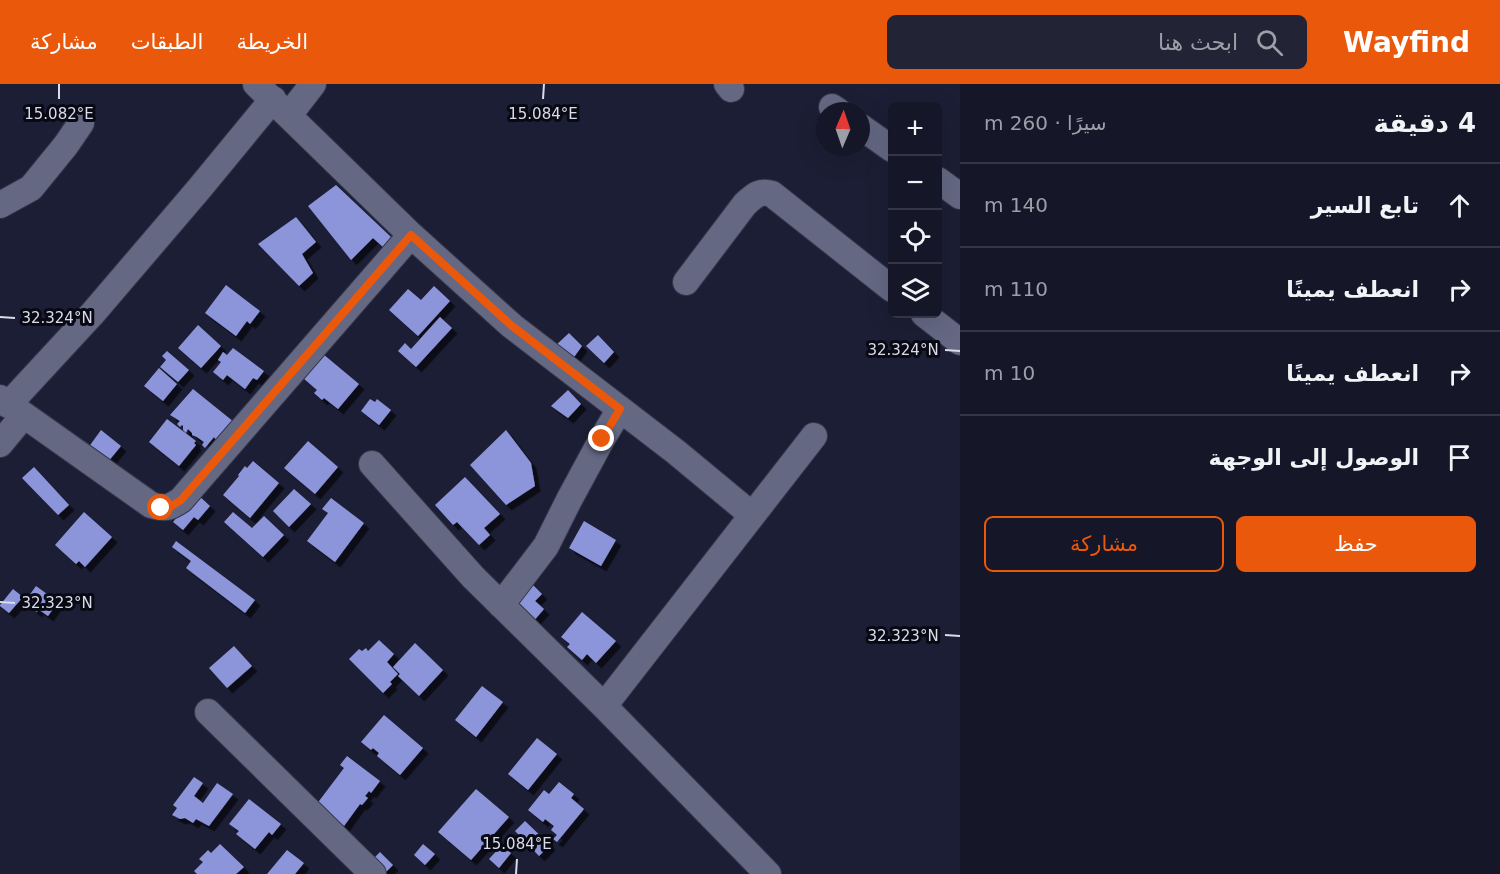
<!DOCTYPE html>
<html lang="ar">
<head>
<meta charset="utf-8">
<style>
	:root { --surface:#151628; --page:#222334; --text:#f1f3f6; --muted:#9d9fa8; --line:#343545; --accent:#ea580c }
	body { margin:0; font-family:"DejaVu Sans","Noto Naskh Arabic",sans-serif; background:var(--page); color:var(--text); direction:rtl }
	.controls { position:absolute; right:18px; top:18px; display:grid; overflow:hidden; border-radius:9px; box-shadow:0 6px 24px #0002 }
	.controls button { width:54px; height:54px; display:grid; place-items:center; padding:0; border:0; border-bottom:2px solid var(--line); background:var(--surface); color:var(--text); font:30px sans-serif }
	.compass { position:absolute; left:816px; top:18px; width:54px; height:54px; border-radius:50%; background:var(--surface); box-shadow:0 6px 24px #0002; rotate:2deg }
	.stop { position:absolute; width:18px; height:18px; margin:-14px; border:4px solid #ea580c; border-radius:50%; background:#fff }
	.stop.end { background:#ea580c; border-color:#fff; box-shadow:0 2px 6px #0008 }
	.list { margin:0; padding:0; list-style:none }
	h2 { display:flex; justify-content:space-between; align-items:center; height:78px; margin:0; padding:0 24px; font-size:26px }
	h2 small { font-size:20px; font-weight:400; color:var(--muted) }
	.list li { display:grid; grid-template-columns:39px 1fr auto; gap:18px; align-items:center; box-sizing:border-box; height:84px; padding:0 24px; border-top:2px solid var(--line) }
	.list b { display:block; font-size:22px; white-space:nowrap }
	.list em { font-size:20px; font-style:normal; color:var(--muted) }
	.actions { display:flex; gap:12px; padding:18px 24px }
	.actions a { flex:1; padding:14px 0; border:2px solid var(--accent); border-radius:9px; text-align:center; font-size:21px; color:var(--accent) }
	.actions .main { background:var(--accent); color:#fff }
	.icon { flex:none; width:33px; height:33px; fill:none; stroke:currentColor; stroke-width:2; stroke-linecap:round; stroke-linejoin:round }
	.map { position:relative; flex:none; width:960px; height:790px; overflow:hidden; direction:ltr }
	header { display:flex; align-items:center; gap:36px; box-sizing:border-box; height:84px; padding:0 30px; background:var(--accent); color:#fff }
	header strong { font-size:28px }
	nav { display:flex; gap:33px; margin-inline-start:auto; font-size:21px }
	.search { width:420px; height:54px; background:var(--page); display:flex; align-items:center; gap:15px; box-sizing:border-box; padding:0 21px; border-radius:9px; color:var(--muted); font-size:22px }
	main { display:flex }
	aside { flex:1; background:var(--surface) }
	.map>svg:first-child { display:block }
</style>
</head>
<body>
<header>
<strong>Wayfind</strong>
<div class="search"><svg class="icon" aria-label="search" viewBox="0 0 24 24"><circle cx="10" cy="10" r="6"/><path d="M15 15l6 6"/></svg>ابحث هنا</div>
<nav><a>الخريطة</a><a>الطبقات</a><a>مشاركة</a></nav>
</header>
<main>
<aside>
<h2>4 دقيقة<small>سيرًا · 260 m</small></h2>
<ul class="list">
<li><svg class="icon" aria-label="ahead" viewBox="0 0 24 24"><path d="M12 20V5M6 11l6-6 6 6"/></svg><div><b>تابع السير</b></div><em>140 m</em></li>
<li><svg class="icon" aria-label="right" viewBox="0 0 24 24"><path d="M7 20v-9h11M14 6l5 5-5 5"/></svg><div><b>انعطف يمينًا</b></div><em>110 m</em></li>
<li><svg class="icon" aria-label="right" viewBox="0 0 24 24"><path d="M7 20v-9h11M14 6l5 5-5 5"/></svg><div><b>انعطف يمينًا</b></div><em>10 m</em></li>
<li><svg class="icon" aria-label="arrive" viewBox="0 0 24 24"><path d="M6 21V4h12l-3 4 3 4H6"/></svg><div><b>الوصول إلى الوجهة</b></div></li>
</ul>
<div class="actions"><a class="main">حفظ</a><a>مشاركة</a></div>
</aside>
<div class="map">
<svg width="960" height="790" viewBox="0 0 960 790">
	<defs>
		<filter id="shadow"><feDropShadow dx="5.5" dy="5.5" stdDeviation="0" flood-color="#0009"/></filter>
	</defs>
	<rect width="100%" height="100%" fill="#1c1e35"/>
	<path fill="#8d95da" filter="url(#shadow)" d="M336,101L391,153L383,163L373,154L351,176L308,122Z
		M296,133L316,158L302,170L313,189L299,202L258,160Z
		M226,201L260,227L250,240L247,237L236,252L205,229Z
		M434,202L450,217L418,252L389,226L408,205L421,216Z
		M440,233L452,244L416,283L398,267L405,259L411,265Z
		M198,241L221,262L201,284L178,264Z
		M569,249L582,262L569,280L554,263Z
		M598,251L614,268L604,279L586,262Z
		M233,264L264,287L257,296L253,294L245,305L227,291L223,296L213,288L221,278L218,276L223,268L227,271Z
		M167,267L189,286L178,298L160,283L166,276L162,272Z
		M323,270L359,300L338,325L324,314L322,316L314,309L317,306L303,294Z
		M159,284L177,300L163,317L144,302Z
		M193,305L234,338L217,357L214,353L205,364L202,361L204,358L197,353L192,351V349L188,345L186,349L183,346V342L182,341L180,343L177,340L180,337L170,331Z
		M568,306L581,320L568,334L551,322Z
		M370,315L375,318L377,315L391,326L379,341L361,327Z
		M167,335L196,357L194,359L196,361L179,382L149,358Z
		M101,346L121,362L107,379L88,364Z
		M506,346L531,379L535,402L506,421L470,381Z
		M308,357L338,383L315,410L284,384Z
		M253,377L279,399L250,434L223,411L239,392L238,391L245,382L247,384Z
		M34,383L69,421L58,431L22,394Z
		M465,393L500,430L484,444L490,451L479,461L457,438L453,441L435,421Z
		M294,405L311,420L289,443L273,427Z
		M197,410L210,422L198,436L194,433L183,446L173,438Z
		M331,414L364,439L335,478L307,457L328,429L322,425Z
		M84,428L112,453L85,483L79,477L76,480L55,461Z
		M233,428L252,444L264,432L284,451L263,473L224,438Z
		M584,437L616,456L601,482L569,464Z
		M176,457L255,516L245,529L186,484L191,477L172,463Z
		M531,499L542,510L535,517L544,525L532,539L511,521Z
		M36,502L58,518L48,532L38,525L37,528L31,524L33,521L26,516Z
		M13,505L23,513L9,529L0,522V521Z
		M582,528L616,557L596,579L587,570L582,576L567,563L570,560L561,553Z
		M379,556L394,570L387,578L398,590L390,598L392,600L383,609L349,575L359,565L362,567L366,564L368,567Z
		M415,559L443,586L419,612L398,592L400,590L393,583Z
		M234,562L252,582L227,604L209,584Z
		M482,602L503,618L476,653L455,636Z
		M384,631L423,664L400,691L377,672L379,669L373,664L371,666L361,658Z
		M537,654L557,670L528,706L508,690Z
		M347,672L380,697L371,709L369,707L365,712L368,714L362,721L360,720L344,742L316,721L344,684L340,681Z
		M194,693L203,699L194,712L203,719L217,699L233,710L209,742L196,735L193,739L185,734L180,735L172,731L177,724L173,721Z
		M559,698L574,710L571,714L584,725L557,758L553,755L557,751L551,746L554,742L545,735L543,738L528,726L544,706L549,710Z
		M476,705L509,733L471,776L438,748Z
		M249,715L281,740L272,751L269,748L255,765L236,750L239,747L229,740Z
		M525,737L550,761L539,772L515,747Z
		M220,760L244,783L236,790H197L194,787L203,778L199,775L208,766L211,769Z
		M423,760L435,770L425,781L414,771Z
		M502,761L511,769L499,784L489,775Z
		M287,766L304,779L295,790H267Z
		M380,768L393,781L384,790L369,779Z"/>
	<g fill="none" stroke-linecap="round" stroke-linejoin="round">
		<defs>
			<path id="minor" d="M256,0L411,151L512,242L676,368L752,431
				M727,0L731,5
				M832,23L838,27
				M289,31L313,0
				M861,43L892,65
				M938,96L960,112
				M0,121L31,104L66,61L81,39
				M686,198L745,120C754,112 759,106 772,110L892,205
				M924,230L960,258
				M0,314L151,421C166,425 169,424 181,416L411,151
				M8,321L93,229L199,105L273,15
				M0,360L24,331
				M372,380L473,493L604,622L768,790
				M501,521L546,462L569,416L602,355L620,325
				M604,622L814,352
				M208,628L373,790"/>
		</defs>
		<use href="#minor" stroke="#35374a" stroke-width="28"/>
		<use href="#minor" stroke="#646883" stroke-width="26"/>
	</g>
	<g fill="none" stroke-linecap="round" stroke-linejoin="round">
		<path stroke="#ea580c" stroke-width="8" d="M161,424L170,423L181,416L411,151L512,242L620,325L602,355"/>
	</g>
	<path fill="none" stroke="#d9dceb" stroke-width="2" d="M59,15V0M543,15L544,0M0,233L15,234M945,266L960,267M0,518L15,519M945,551L960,552M516,790L517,775"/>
	<g font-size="15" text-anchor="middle" fill="#d9dceb" stroke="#080913" stroke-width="6" stroke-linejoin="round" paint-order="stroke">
		<text x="59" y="35">15.082°E</text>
		<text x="543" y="35">15.084°E</text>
		<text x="57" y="239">32.324°N</text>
		<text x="903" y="271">32.324°N</text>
		<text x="57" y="524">32.323°N</text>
		<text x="903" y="557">32.323°N</text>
		<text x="517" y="765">15.084°E</text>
	</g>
</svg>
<div class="controls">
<button>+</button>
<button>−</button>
<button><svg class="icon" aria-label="locate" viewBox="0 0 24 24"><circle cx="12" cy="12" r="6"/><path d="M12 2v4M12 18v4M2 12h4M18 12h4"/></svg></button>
<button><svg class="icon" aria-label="layers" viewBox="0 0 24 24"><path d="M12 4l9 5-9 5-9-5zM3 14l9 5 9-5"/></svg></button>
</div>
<svg class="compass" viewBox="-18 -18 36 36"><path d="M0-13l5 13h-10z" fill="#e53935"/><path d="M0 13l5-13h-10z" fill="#9d9fa8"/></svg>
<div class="stop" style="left:161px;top:424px"></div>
<div class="stop end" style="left:602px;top:355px"></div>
</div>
</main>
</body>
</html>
